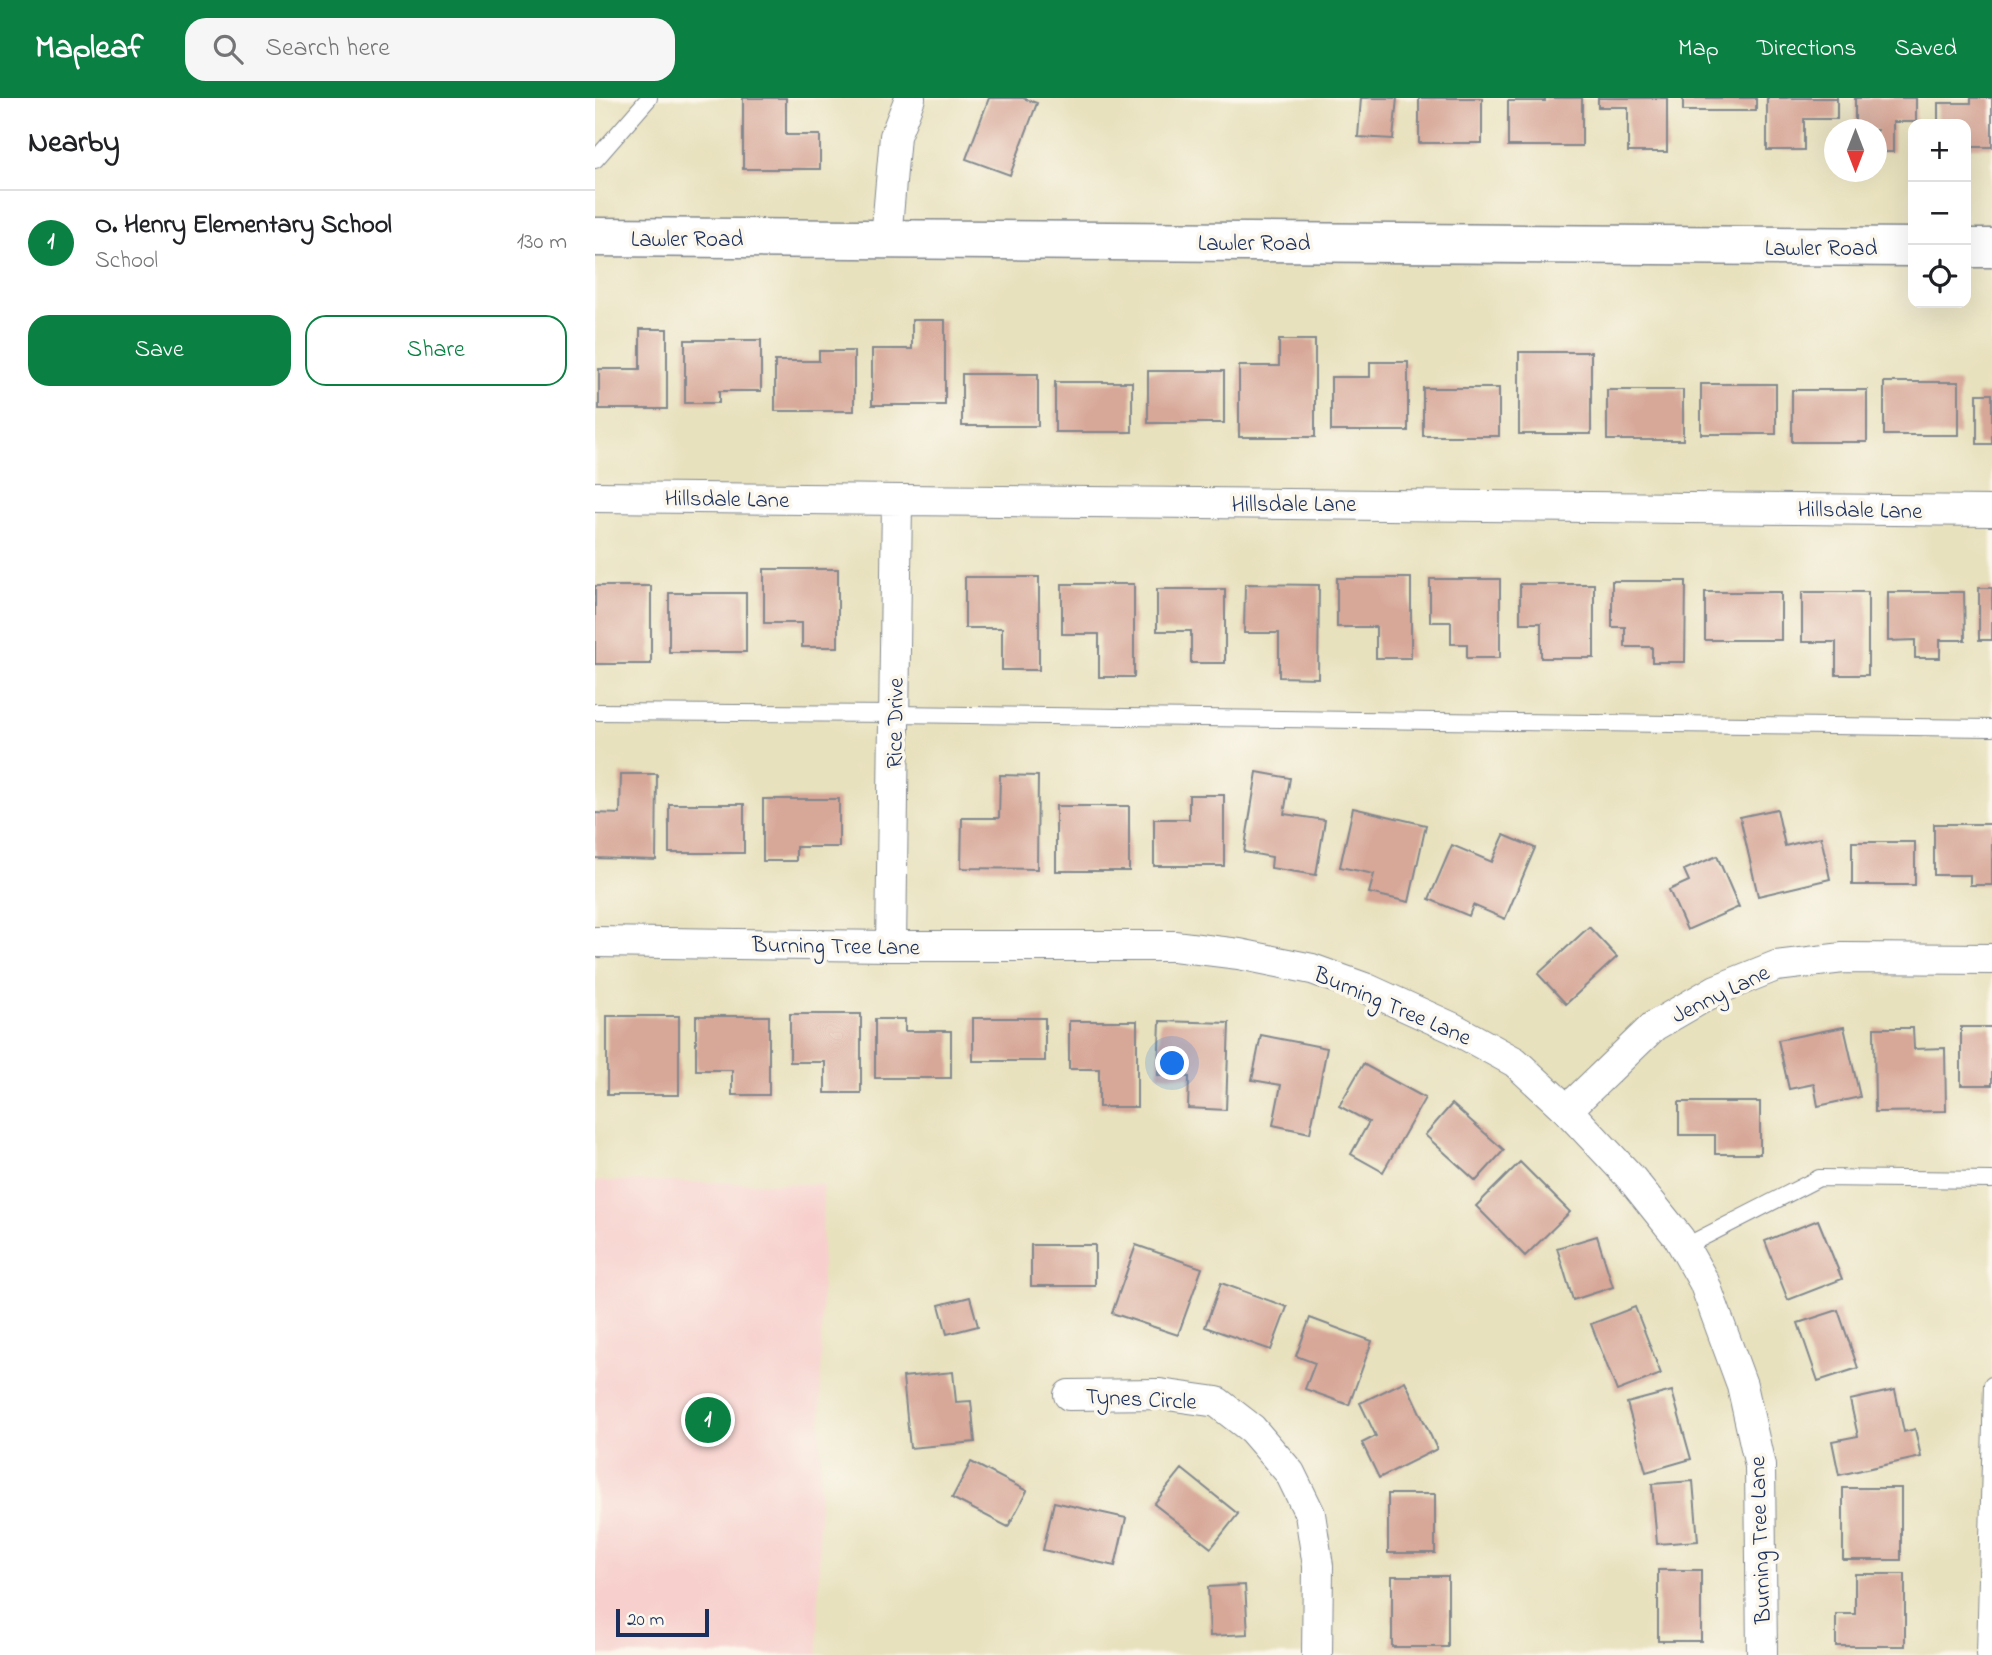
<!DOCTYPE html>
<html lang="en">
<head>
<meta charset="utf-8">
<style>
	:root { --surface:#fff; --page:#f6f6f6; --text:#202124; --muted:#757577; --line:#e0e0e0; --accent:#0b8043 }
	body { margin:0; font-family:"Indie Flower",sans-serif; background:var(--page); color:var(--text) }
	.controls { position:absolute; right:21px; top:21px; display:grid; overflow:hidden; border-radius:14px; box-shadow:0 7px 28px #0002 }
	.controls button { width:63px; height:63px; display:grid; place-items:center; padding:0; border:0; border-bottom:2px solid var(--line); background:var(--surface); color:var(--text); font:35px sans-serif }
	.compass { position:absolute; left:1229px; top:21px; width:63px; height:63px; border-radius:50%; background:var(--surface); box-shadow:0 7px 28px #0002; rotate:180deg }
	.scale { position:absolute; left:21px; bottom:18px; width:93px; box-sizing:border-box; padding-left:7px; border:4px solid #1b2f5e; border-top:0; font-size:19px; line-height:24px; white-space:nowrap; color:#1b2f5e; -webkit-text-stroke:5px #fbf7ec; paint-order:stroke }
	.you { position:absolute; left:578px; top:966px; width:24px; height:24px; margin:-18px; border:5px solid #fff; border-radius:50%; background:#1a73e8; box-shadow:0 0 0 10px #1a73e833 }
	.badge { display:grid; place-items:center; width:46px; height:46px; border-radius:50%; background:var(--accent); color:#fff; font-size:23px; font-weight:700 }
	.pin { position:absolute; translate:-50% -50%; border:4px solid #fff; box-shadow:0 2px 7px #0006 }
	.list { margin:0; padding:0; list-style:none }
	h2 { display:flex; justify-content:space-between; align-items:center; height:91px; margin:0; padding:0 28px; font-size:30px }
	h2 small { font-size:23px; font-weight:400; color:var(--muted) }
	.list li { display:grid; grid-template-columns:46px 1fr auto; gap:21px; align-items:center; box-sizing:border-box; height:105px; padding:0 28px; border-top:2px solid var(--line) }
	.list b { display:block; font-size:26px; white-space:nowrap }
	.list p { margin:0; font-size:23px; white-space:nowrap; color:var(--muted) }
	.list em { font-size:23px; font-style:normal; color:var(--muted) }
	.actions { display:flex; gap:14px; padding:21px 28px }
	.actions a { flex:1; padding:16px 0; border:2px solid var(--accent); border-radius:21px; text-align:center; font-size:24px; color:var(--accent) }
	.actions .main { background:var(--accent); color:#fff }
	.icon { flex:none; width:38px; height:38px; fill:none; stroke:currentColor; stroke-width:2; stroke-linecap:round; stroke-linejoin:round }
	.map { position:relative; flex:none; width:1397px; height:1557px; overflow:hidden }
	header { display:flex; align-items:center; gap:42px; box-sizing:border-box; height:98px; padding:0 35px; background:var(--accent); color:#fff }
	header strong { font-size:33px }
	nav { display:flex; gap:38px; margin-inline-start:auto; font-size:24px }
	.search { width:490px; height:63px; background:var(--page); display:flex; align-items:center; gap:18px; box-sizing:border-box; padding:0 24px; border-radius:21px; color:var(--muted); font-size:26px }
	main { display:flex }
	aside { flex:1; background:var(--surface) }
	.map>svg:first-child { display:block }
</style>
</head>
<body>
<header>
<strong>Mapleaf</strong>
<div class="search"><svg class="icon" aria-label="search" viewBox="0 0 24 24"><circle cx="10" cy="10" r="6"/><path d="M15 15l6 6"/></svg>Search here</div>
<nav><a>Map</a><a>Directions</a><a>Saved</a></nav>
</header>
<main>
<aside>
<h2>Nearby<small></small></h2>
<ul class="list">
<li><span class="badge">1</span><div><b>O. Henry Elementary School</b><p>School</p></div><em>130 m</em></li>
</ul>
<div class="actions"><a class="main">Save</a><a>Share</a></div>
</aside>
<div class="map">
<svg width="1397" height="1557" viewBox="0 0 1397 1557">
	<rect width="100%" height="100%" fill="#fbf7ec"/>
	<filter id="ink" filterUnits="userSpaceOnUse"><feTurbulence type="fractalNoise" baseFrequency=".0143" numOctaves="2"/><feDisplacementMap in="SourceGraphic" scale="14" xChannelSelector="R" yChannelSelector="G"/><feConvolveMatrix kernelMatrix="1 2 1 2 8 2 1 2 1" color-interpolation-filters="sRGB"/></filter>
	<filter id="wash" filterUnits="userSpaceOnUse"><feTurbulence type="fractalNoise" baseFrequency=".00686" numOctaves="4" result="noise"/><feDisplacementMap in="SourceGraphic" scale="28" xChannelSelector="R" yChannelSelector="G"/><feGaussianBlur stdDeviation="1.57" result="paint"/><feColorMatrix in="noise" values="0 0 0 0 0 0 0 0 0 0 0 0 0 0 0 0 0 1.4 0 .05"/><feComposite in="paint" operator="in"/></filter>
	<g filter="url(#wash)">
		<rect width="100%" height="100%" fill="#e8e1be"/>
		<path fill="#f7d0cd" d="M0,1083L228,1086L223,1557H0Z"/>
		<g id="blocks">
			<path fill="#d7a798" d="M148,0H191V37H225V71H148Z
				M394,0H428L442,5L415,77L371,61Z
				M766,0H802L798,41L763,39Z
				M824,0H887V45H824Z
				M950,0H987V48H913V3H950Z
				M1003,0H1072V54H1033V9H1003Z
				M1088,0H1161V13H1088Z
				M1172,0H1242V21H1209V52H1172Z
				M1260,0H1321V24H1298V54H1282V32H1260Z
				M1376,0H1397V49H1371V26H1343V5H1376Z
				M317,222H350V307H277V251H317Z
				M45,231H72V311H4V271H45Z
				M90,242H166V293H124V305H90Z
				M684,242H720V339H644V268H684Z
				M224,253H259V313H180V263H224Z
				M924,254H996V336H924Z
				M775,264H813V333H736V279H775Z
				M553,273H629V325H553Z
				M367,276H443V328H367Z
				M460,284H537V334H460Z
				M1289,284H1364V337H1289Z
				M1106,286H1181V336H1106Z
				M828,290H904V338H828Z
				M1012,292H1088V342H1012Z
				M1197,292H1272V344H1197Z
				M1382,296H1397V346H1382Z
				M169,471H243V549H207V525H169Z
				M370,479H444V572H407V530H370Z
				M742,480H816V560H781V529H742Z
				M835,481H905V560H872V546H856V524H835Z
				M1017,483H1091L1090,564H1057V549H1030V529H1017Z
				M467,486H539V579H504V536H467Z
				M650,486L724,487L723,580L684,579V535H649Z
				M925,486H999V560H946V525H925Z
				M0,488H56V566H0Z
				M1384,490H1397V542H1384Z
				M562,491H630V565H596V533H562Z
				M1110,494H1186V542H1110Z
				M1207,494H1273V577H1241V544H1207Z
				M1293,494H1369L1370,542H1345V560H1320V542L1293,543Z
				M74,495H151V554H74Z
				M662,674L695,680L689,716L730,722L721,777L676,770L677,759L649,754Z
				M26,676H62L61,762L0,760V715L25,716Z
				M405,677L443,678L442,771L366,770L367,720H404Z
				M594,697H629V768H559V721H594Z
				M168,701H244V749H201V763H168Z
				M74,706H149V755H74Z
				M461,708H534V773H461Z
				M758,710L831,727L814,804L774,795L779,776L745,769Z
				M1182,711L1190,748L1226,739L1235,781L1163,798L1145,719Z
				M1339,726H1397V787H1375V777H1339Z
				M909,737L940,750L910,821L878,807L874,818L834,801L857,747L897,764Z
				M1257,744H1320V787H1257Z
				M1122,758L1144,809L1092,832L1074,792L1094,783L1089,772Z
				M994,829L1022,859L971,906L943,876Z
				M195,916H266V995H230V964H195Z
				M12,918H84V997H12Z
				M101,918H174V997H137V972H101Z
				M378,920H450V963H378Z
				M280,921H310V933H356V980H280Z
				M474,923H542V1009H504V971H474Z
				M565,923L634,925L631,1012L593,1010L594,979L563,977Z
				M1249,929L1265,999L1223,1008L1219,986L1194,991L1183,942Z
				M1366,929H1397V987H1366Z
				M1279,930H1318L1319,951L1350,950L1351,1013L1280,1014Z
				M666,937L732,950L715,1035L678,1027L686,987L657,982Z
				M768,966L830,1000L788,1074L756,1056L774,1024L744,1008Z
				M1084,1004H1165V1056H1120V1037H1084Z
				M857,1006L909,1052L881,1083L830,1037Z
				M925,1064L975,1114L930,1158L881,1108Z
				M1223,1122L1247,1181L1193,1202L1170,1143Z
				M1002,1138L1018,1189L978,1202L962,1150Z
				M436,1147H500V1188H436Z
				M541,1147L607,1170L583,1237L517,1215Z
				M626,1185L692,1209L676,1252L610,1229Z
				M375,1199L383,1228L352,1236L344,1207Z
				M1040,1209L1066,1276L1022,1293L996,1226Z
				M1243,1212L1263,1270L1223,1283L1203,1225Z
				M715,1220L777,1243L754,1307L710,1291L720,1265L701,1258Z
				M358,1274L361,1304L376,1303L380,1344L315,1350L308,1279Z
				M810,1283L842,1351L784,1380L767,1345L781,1338L765,1305Z
				M1300,1292L1309,1334L1320,1331L1326,1359L1244,1377L1237,1343L1263,1338L1255,1302Z
				M1077,1293L1096,1361L1051,1374L1032,1305Z
				M376,1364L432,1393L413,1429L357,1400Z
				M587,1371L643,1416L616,1450L559,1406Z
				M1098,1383L1103,1443L1062,1446L1057,1386Z
				M1248,1390H1306V1462H1248Z
				M793,1396H840V1455H793Z
				M459,1404L531,1420L520,1468L448,1452Z
				M1063,1472H1106V1543H1063Z
				M1260,1476H1310V1548H1241V1516H1260Z
				M797,1478H853V1549H797Z
				M650,1487L653,1536L615,1538L613,1489Z"/>
		</g>
	</g>
	<g filter="url(#ink)">
		<use href="#blocks" fill-opacity="0" stroke="#82888e" stroke-width="2"/>
		<g fill="none" stroke-linecap="round" stroke-linejoin="round">
			<defs>
				<path id="lane" d="M0,62L54,0
					M0,614L299,616L1397,630
					M1089,1149L1224,1080L1397,1082
					M1390,1557L1397,1287"/>
				<path id="street" d="M291,141L300,38L315,0
					M0,399L1397,413
					M0,844L296,848H579L644,856L717,871L770,890L858,930L920,964L972,1012L1036,1080L1084,1140L1109,1184L1147,1287L1165,1368L1167,1557
					M296,848L302,402
					M972,1012L1059,928L1121,892L1181,868L1248,860L1397,861
					M474,1297L565,1296L622,1304L657,1331L695,1375L715,1416L723,1468L722,1557"/>
				<path id="secondary" d="M0,139L1318,149
					M1371,150H1397"/>
			</defs>
			<use href="#lane" stroke="#82888e" stroke-width="18"/>
			<use href="#street" stroke="#82888e" stroke-width="32"/>
			<use href="#secondary" stroke="#82888e" stroke-width="41"/>
			<use href="#lane" stroke="#fff" stroke-width="16"/>
			<use href="#street" stroke="#fff" stroke-width="30"/>
			<use href="#secondary" stroke="#fff" stroke-width="38"/>
		</g>
	</g>
	<g text-anchor="middle" stroke-width="7" stroke-linejoin="round" paint-order="stroke">
		<g font-size="23" fill="#1b2f5e" stroke="#fbf7ec">
			<text x="92" y="148">Lawler Road</text>
			<text x="659" y="152">Lawler Road</text>
			<text x="1226" y="157">Lawler Road</text>
			<text transform="translate(132 400) rotate(1)" y="8">Hillsdale Lane</text>
			<text x="699" y="413">Hillsdale Lane</text>
			<text transform="translate(1265 411) rotate(1)" y="8">Hillsdale Lane</text>
			<text transform="translate(299 625) rotate(-89)" y="8">Rice Drive</text>
			<text transform="translate(241 847) rotate(1)" y="8">Burning Tree Lane</text>
			<text transform="translate(1125 895) rotate(-26)" y="8">Jenny Lane</text>
			<text transform="translate(798 907) rotate(23)" y="8">Burning Tree Lane</text>
			<text transform="translate(546 1300) rotate(3)" y="8">Tynes Circle</text>
			<text transform="translate(1164 1442) rotate(-92)" y="8">Burning Tree Lane</text>
		</g>
	</g>
</svg>
<div class="controls">
<button>+</button>
<button>−</button>
<button><svg class="icon" aria-label="locate" viewBox="0 0 24 24"><circle cx="12" cy="12" r="6"/><path d="M12 2v4M12 18v4M2 12h4M18 12h4"/></svg></button>
</div>
<svg class="compass" viewBox="-18 -18 36 36"><path d="M0-13l5 13h-10z" fill="#e53935"/><path d="M0 13l5-13h-10z" fill="#757577"/></svg>
<div class="scale">20 m</div>
<div class="you"></div>
<div class="pin badge" style="left:113px;top:1322px">1</div>
</div>
</main>
</body>
</html>
